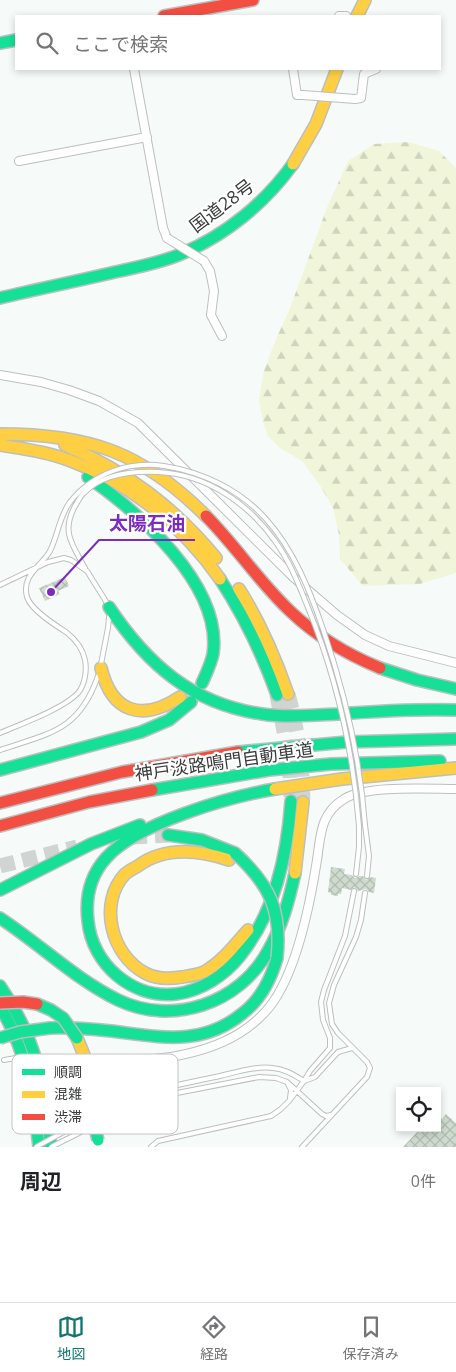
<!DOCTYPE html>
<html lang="ja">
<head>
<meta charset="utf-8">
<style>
	:root { --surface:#fff; --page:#f6f6f6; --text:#202124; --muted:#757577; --line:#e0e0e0; --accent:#0f766e }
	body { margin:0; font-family:"Open Sans","Noto Sans JP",sans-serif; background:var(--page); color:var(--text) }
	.controls { position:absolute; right:15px; bottom:15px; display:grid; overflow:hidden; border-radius:0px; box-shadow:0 2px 8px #0003 }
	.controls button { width:45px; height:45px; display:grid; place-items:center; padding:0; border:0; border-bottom:1px solid var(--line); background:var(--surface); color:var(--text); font:25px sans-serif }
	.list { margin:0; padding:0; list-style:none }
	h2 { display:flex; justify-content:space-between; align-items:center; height:65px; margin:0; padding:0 20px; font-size:21px }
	h2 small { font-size:16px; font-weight:400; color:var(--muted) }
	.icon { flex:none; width:28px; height:28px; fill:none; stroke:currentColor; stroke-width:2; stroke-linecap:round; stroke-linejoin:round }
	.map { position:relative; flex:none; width:456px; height:1147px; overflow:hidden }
	.search { position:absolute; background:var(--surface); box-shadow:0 2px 8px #0003; left:15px; right:15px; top:15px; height:55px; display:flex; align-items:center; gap:12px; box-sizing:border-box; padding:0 18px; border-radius:0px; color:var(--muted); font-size:19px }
	.sheet { height:155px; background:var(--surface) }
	nav { display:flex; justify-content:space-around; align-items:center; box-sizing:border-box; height:70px; border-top:1px solid var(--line); background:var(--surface); font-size:14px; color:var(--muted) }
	nav a { display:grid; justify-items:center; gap:2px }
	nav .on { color:var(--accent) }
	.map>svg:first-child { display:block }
</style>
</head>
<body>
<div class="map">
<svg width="456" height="1147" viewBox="0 0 456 1147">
	<defs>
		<pattern id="forest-firs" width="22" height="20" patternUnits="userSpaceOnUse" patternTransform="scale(1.25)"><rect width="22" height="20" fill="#f1f6db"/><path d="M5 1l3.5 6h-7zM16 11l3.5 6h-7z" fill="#cfd4bd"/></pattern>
		<pattern id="building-cross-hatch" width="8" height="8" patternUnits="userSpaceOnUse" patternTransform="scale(1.25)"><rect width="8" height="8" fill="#cedbce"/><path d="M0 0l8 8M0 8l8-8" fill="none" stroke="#b2bdb2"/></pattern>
	</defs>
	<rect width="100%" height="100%" fill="#f6fbf9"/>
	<path fill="url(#forest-firs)" d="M409,142L439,151L456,168V573L420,584L363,586L340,559L339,535L333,508L321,487L302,461L280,448L268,436L263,422L259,401L263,374L273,346L290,308L328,205L348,161L374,144Z"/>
	<path fill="url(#building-cross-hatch)" d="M65,577L69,586L58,591L60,594L45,601L39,588Z
		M331,867L345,869L344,874L352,875L355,878L359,876H363L366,880L370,877L376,878L374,893L369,892L366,889L358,891L354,887L351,890L342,888L341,894H338V896L331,895V893L328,892Z
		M446,1114L456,1123V1147H403L421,1128H437V1115L442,1119Z"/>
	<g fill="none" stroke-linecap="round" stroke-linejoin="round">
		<path stroke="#d0d5d3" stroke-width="15" stroke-dasharray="15 8" stroke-linecap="butt" d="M288,694C298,730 302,764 303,802
			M277,695L289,757L291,797
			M132,837L168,835
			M0,866L77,847"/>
		<defs>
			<path id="lane" d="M75,506C61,532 72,544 85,568
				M0,585L48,562L64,558L71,560L87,571L107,603
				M101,664L108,628L109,617
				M0,733C21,724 63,709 78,693C85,685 87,670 85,660C83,649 75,639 66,632C55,625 31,610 27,597C21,575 41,567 50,551C58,535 59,517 70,502
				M0,750C50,733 79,731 98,676
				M365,825L369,856L367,876
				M356,874L359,847V826
				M4,1060L22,1057
				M304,1081L315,1077L338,1052L352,1048
				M288,1084L291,1090L290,1098
				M93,1115C132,1093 177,1085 220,1076C237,1072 255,1066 273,1068C285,1069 294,1075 304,1081
				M97,1123L129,1109L172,1094L259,1077L276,1078L287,1082L322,1114L326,1116L331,1115
				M151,1147L158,1141L271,1116L281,1109L289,1101L304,1081L310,1071L330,1048V1038L323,1020L321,1002L324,990L345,936L354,891
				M302,1147L367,1077L370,1068L367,1062L338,1033L332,1024L329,1003L334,985L356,937L361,920L365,893"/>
			<path id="street" d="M339,16H346
				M134,69L163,228L167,238
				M293,69L297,95H303
				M355,99L361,98L364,74L376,69
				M19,161L147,137
				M204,261L210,271L214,291L211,315L222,336
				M0,375L41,382L69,390L99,401L138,423L293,577L337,615L365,635L389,646L456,663
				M85,1062C145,1062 223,1060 266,1011C295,979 309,909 316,866C321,839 318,815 344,799C365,785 429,789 456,789"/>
			<path id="fast" d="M0,43L16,40
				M0,298C38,289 77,281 115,272C138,267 160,263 181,254C226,235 265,203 293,164
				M88,477C138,512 223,585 213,654C211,664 206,674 202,683
				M220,579C244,616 262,653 277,695
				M109,607C147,664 192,704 262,714C287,718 313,715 338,714C378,711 417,709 456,710
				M380,668L417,680L456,689
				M238,752L347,742L456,739
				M0,770L141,732L169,720L191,702
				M275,789C229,797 137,823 106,858C90,876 85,897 88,921C92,964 132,999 176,994C201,991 225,975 240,956C275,912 287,856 291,801
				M152,790L269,770L331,764L440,761
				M168,835L202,840L235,853
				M0,890L91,844L140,825
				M0,918C40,944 75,979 118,1000C172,1026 239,1004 268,951C282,927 289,900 295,873
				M0,986C38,1041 43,1082 51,1147
				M37,1004L51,1010L63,1018
				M0,1007C27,1050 33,1097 39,1147
				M50,1028C70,1027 91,1029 111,1031C160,1037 202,1047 243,1013C261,999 271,979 277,958"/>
			<path id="slow" d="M357,16L365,0
				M293,164L316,124L337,69
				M0,434C89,434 142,452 206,516
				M0,445C24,449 48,452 71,461C130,483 184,527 220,579
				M65,445C127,472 173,506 216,558
				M239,589C260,622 275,657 288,694
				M101,668C112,713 142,722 180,697
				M275,789L342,779L456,768
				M229,860C199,850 165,846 138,866C134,868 129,871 125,874C98,903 111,955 145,973C156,979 170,979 182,977C189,976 197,975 204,972C222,962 235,945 248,930
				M295,873L303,802
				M77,1038L84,1055L90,1106"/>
			<path id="jam" d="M164,16L253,0
				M206,516C236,546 259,582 290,611C316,636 346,654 380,668
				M0,803L122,772L238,752
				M0,826L89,802L152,790"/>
		</defs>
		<use href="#lane" stroke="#bcbfbe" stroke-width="6"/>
		<use href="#street" stroke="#bcbfbe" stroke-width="10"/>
		<use href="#fast" stroke="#bcbfbe" stroke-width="14"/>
		<use href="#slow" stroke="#bcbfbe" stroke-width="14"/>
		<use href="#jam" stroke="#bcbfbe" stroke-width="14"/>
		<use href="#lane" stroke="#fefefe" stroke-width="4"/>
		<use href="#street" stroke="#fefefe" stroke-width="8"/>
		<use href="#fast" stroke="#16e098" stroke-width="11"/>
		<use href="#slow" stroke="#ffcf43" stroke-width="11"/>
		<use href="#jam" stroke="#f24e42" stroke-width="11"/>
		<defs>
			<path id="lane-bridge" d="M70,502C93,473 128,461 164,466C203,472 240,490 266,519C294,550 310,591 323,629C345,693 360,758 365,825
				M75,506C78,502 80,496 84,493C102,474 133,471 158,472C206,474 248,503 275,541C289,560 298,583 307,605C336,675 353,751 359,826
				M36,1147L89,1118
				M51,1147L91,1127"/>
			<path id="street-bridge" d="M303,95L355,99
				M167,238L204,261"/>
			<path id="fast-bridge" d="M235,853C270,885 282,911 277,958
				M63,1018L77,1038
				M0,1038L20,1032L50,1028
				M90,1106L98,1140"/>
			<path id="jam-bridge" d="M0,1003L23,1002L37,1004"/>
		</defs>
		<use href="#lane-bridge" stroke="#bcbfbe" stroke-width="6" stroke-linecap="butt"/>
		<use href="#street-bridge" stroke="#bcbfbe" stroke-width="10" stroke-linecap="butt"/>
		<use href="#fast-bridge" stroke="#bcbfbe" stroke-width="14" stroke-linecap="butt"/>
		<use href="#jam-bridge" stroke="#bcbfbe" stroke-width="14" stroke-linecap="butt"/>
		<use href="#lane-bridge" stroke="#fefefe" stroke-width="4"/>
		<use href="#street-bridge" stroke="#fefefe" stroke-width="8"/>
		<use href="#fast-bridge" stroke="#16e098" stroke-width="11"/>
		<use href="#jam-bridge" stroke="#f24e42" stroke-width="11"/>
	</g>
	<g text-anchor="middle" stroke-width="4.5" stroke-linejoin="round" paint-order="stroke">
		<g font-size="18" fill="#393c3b" stroke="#fff">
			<text transform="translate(222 206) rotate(-37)" y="6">国道28号</text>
			<text transform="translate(224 762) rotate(-8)" y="6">神戸淡路鳴門自動車道</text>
		</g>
	</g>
	<rect x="12" y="1054" width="166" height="80" rx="8" fill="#fff" stroke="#c4c4c4" stroke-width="1"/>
	<rect x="22" y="1069" width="23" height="6" fill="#16e098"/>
	<rect x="22" y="1091" width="23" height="7" fill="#ffcf43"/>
	<rect x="22" y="1114" width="23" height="6" fill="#f24e42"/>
	<g font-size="14" fill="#393c3b">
		<text x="54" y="1077">順調</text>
		<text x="54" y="1099">混雑</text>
		<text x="54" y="1122">渋滞</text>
	</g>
	<path fill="none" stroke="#7b2cbf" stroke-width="2" d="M51 592L99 540H195"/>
	<circle fill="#7b2cbf" stroke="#fff" stroke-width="2" cx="51" cy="592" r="5"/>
	<g font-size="19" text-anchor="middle" font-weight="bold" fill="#7b2cbf" stroke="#fff" stroke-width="4.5" stroke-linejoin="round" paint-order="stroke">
		<text x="147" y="530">太陽石油</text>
	</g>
</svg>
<div class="controls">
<button><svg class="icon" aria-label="locate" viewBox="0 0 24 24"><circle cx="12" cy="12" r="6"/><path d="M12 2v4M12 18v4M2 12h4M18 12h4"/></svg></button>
</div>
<div class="search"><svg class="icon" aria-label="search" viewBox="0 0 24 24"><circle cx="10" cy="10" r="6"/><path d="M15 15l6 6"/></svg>ここで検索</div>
</div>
<section class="sheet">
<h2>周辺<small>0件</small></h2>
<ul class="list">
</ul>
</section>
<nav>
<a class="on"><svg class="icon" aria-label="map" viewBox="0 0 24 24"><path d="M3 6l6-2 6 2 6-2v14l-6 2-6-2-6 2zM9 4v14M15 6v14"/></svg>地図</a>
<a><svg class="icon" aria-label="directions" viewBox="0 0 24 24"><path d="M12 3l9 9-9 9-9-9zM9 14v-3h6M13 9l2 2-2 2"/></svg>経路</a>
<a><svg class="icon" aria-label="saved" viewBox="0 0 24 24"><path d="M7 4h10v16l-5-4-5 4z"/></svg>保存済み</a>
</nav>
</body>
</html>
